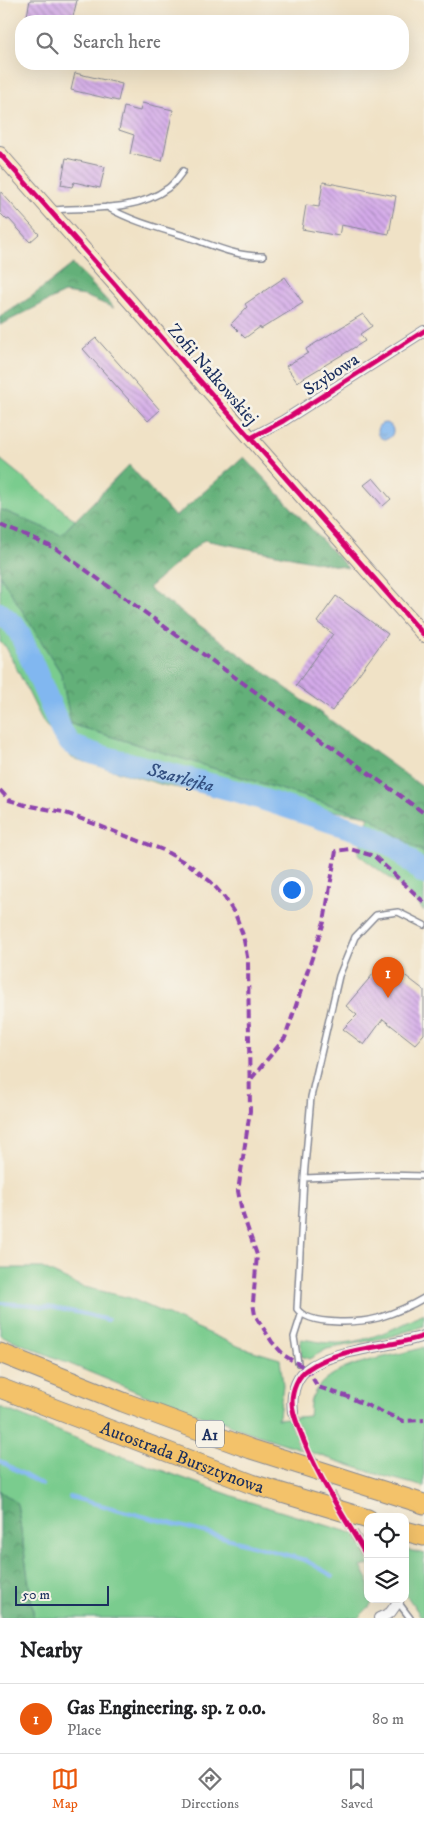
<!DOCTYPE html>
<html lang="en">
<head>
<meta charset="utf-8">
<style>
	:root { --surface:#fff; --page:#f6f6f6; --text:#202124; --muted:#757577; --line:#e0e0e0; --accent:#ea580c }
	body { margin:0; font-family:"IM FELL DW Pica",serif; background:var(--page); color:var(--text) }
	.controls { position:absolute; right:15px; bottom:15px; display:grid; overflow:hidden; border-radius:10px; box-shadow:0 5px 20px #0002 }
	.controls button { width:45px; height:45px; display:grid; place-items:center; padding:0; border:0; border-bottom:1px solid var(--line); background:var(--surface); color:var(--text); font:25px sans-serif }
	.scale { position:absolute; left:15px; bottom:12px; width:94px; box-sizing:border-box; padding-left:5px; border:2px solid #1b2f5e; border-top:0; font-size:14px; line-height:18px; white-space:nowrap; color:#1b2f5e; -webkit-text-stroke:4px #f7f3e8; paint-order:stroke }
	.you { position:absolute; left:291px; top:889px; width:18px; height:18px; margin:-12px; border:4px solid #fff; border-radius:50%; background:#1a73e8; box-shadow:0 0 0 8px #1a73e833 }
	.badge { display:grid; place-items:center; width:32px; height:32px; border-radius:50%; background:var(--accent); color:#fff; font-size:16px; font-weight:700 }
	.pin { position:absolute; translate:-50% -41px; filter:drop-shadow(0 1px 2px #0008) }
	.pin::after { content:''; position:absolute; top:26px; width:18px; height:15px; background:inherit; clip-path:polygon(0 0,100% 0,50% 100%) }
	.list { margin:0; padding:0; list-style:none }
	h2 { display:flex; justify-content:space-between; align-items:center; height:65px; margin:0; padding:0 20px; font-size:21px }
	h2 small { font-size:16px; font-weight:400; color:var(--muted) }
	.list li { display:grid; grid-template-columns:32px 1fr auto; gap:15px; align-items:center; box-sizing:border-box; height:70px; padding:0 20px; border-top:1px solid var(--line) }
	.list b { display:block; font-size:19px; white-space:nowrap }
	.list p { margin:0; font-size:16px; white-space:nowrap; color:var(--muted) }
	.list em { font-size:16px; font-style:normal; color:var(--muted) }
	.icon { flex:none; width:28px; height:28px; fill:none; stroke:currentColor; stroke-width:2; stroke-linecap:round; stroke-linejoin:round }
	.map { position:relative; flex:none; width:424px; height:1618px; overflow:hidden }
	.search { position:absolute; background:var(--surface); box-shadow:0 5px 20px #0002; left:15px; right:15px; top:15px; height:55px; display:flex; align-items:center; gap:12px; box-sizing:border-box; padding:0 18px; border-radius:20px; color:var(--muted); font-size:19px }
	.sheet { height:135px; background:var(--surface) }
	nav { display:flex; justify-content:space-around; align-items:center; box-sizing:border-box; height:70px; border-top:1px solid var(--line); background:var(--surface); font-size:14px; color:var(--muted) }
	nav a { display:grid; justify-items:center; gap:2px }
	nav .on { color:var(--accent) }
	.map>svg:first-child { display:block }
</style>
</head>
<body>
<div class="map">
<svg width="424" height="1618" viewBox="0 0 424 1618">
	<defs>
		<pattern id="forest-crowns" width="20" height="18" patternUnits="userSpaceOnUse" patternTransform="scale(1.25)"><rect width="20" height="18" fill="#63b079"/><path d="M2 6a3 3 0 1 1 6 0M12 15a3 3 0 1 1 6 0" fill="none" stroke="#519066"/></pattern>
		<pattern id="water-ripples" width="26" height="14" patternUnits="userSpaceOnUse" patternTransform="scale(1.25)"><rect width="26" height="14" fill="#81b7f0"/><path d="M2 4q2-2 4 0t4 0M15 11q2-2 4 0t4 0" fill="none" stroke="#6995c6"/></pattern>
		<pattern id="building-back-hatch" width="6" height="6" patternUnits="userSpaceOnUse" patternTransform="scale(1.25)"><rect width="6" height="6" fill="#d4aae9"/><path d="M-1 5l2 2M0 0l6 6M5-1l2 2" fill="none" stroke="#ab8bc0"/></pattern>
	</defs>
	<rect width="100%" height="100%" fill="#f7f3e8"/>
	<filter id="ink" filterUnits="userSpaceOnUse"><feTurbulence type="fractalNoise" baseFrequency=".02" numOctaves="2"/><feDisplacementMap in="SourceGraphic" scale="10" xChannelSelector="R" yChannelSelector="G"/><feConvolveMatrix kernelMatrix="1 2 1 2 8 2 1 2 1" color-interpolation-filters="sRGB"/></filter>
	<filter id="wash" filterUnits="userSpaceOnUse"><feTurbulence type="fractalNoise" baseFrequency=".0096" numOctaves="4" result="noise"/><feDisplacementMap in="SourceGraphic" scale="20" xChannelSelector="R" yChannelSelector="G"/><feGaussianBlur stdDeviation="1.12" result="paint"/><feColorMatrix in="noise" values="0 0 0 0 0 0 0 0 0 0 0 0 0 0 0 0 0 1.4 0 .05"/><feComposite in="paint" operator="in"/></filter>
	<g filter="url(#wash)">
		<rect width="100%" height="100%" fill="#f0e2c6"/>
		<path fill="#7acc8e" stroke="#4a7e76" d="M0,459L75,520L61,535L0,509Z
			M0,575L61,673L71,724L370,817L424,853V912C408,888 380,872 358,854L369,816L167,786L72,758L43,722L6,647L0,642Z
			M0,1268H42L80,1286L130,1298L240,1347L280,1359L283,1385L279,1416L277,1419L309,1416C310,1411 309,1403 312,1397C328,1360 391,1359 424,1347V1487L373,1473L228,1425V1423L209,1416L207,1418L147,1396L0,1335Z
			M424,1314V1326L389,1337L327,1349L309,1359L301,1356V1339C311,1340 322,1343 332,1343C362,1345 398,1327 424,1314Z
			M0,1407L102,1449L247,1501L368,1538V1565L361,1567L368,1579V1599H373L370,1606L358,1618H34L17,1503L0,1491Z
			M405,1549L424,1554V1618H422L405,1593Z"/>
		<path fill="url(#forest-crowns)" stroke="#3f706c" d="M73,264L114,308L85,296L64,293L0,325V317L31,297Z
			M244,457L348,568L204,540L148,588L424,788V853L370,817L71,724L61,673L0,575V509L61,535L129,465L175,517Z
			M0,1491L17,1503L34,1618H0Z"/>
		<path fill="url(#water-ripples)" stroke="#4e73a7" d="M377 431a8 8 0 1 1 16 0a8 8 0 1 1-16 0Z"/>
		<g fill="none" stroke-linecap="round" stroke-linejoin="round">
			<path stroke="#81b7f0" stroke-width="4" d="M0,1303C37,1304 73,1310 108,1320
				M0,1461L42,1485
				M70,1497L226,1538L305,1560L333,1576"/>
			<path stroke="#81b7f0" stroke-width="22" id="s1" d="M0,613L14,625L20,634L62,732L70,743L78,748L98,755L240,792L368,834L396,848L424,874"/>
		</g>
		<g id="blocks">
			<path fill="url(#building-back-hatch)" d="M30,0H77L72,21H26Z
				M75,73L122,84L118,101L71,90Z
				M142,103L173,110L162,161L130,154L134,135L119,130L124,107L140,111Z
				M66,158L105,167L100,188L74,182L72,187L61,185Z
				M323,182L396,196L389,234L341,225L339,236L302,229L306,205L319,207Z
				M0,191L39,234L30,242L9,219L7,220L0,213Z
				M285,277L303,303L261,329L260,327L245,338L231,324L247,307L245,304Z
				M363,314L372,326L360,334L365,341L297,382L286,366L308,353L306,349Z
				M96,338L160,410L148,421L83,349Z
				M373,478L391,499L383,506L364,485Z
				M336,596L388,634L332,711L296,685L333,634L317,622Z
				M385,960L424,990V1034L415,1044L383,1019L364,1045L343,1029L357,1015L346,1006Z"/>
		</g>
	</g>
	<g filter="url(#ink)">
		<use href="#blocks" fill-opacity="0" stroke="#868892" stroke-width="1"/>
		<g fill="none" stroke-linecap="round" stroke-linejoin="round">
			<path stroke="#c5beb1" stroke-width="10" stroke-dasharray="10 5" stroke-linecap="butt" d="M293,1412L307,1451L368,1558"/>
			<defs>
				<path id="lane" d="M107,207C133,222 162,229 191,238C214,246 238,257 263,256
					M53,210C91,207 136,212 168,188C174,184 179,176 183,171
					M424,1176L384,1175L304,1178L297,1309C309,1326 359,1323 378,1318C394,1313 409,1307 424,1298
					M304,1178L311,1097L339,976L355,937L376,915L398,912L424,925
					M298,1363L294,1337L301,1315
					M398,1602L410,1618"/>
				<path id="street" d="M251,438L283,421L424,331
					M293,1412C291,1397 294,1380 306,1370C331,1349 391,1347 424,1336
					M379,1618L390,1613L398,1602L396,1599"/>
				<path id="secondary" d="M0,154L424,635"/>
				<g id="highway">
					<path d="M0,1353L123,1402L251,1449L424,1504"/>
					<path id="s2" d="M0,1388L252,1484L368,1519"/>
					<path d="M405,1531L424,1536"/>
				</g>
			</defs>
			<use href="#lane" stroke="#868892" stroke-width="8"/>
			<use href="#street" stroke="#868892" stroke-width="12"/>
			<use href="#secondary" stroke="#868892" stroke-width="16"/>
			<use href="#highway" stroke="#868892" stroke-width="21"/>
			<use href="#lane" stroke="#fff" stroke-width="5"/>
			<use href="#street" stroke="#fff" stroke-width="10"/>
			<use href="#secondary" stroke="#fae7c3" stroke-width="14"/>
			<use href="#highway" stroke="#f3c26a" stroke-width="19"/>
			<path stroke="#8e44ad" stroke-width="4" stroke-dasharray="8 4" stroke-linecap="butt" d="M0,525L55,548L424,813
				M0,790L9,800L25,805L63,812L163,850L191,866L211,882L225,898L236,916L243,935L248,962L250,1111L238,1191L242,1212L257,1255L253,1303L255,1315L272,1342L285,1356L307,1369L318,1387L346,1396L403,1421L424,1420
				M251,1079L285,1038L324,922L336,851L350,849L374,856L424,902"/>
			<defs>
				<path id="cycleway" d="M0,154L424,635
					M251,438L283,421L424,331
					M368,1558C344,1516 316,1475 300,1431C296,1421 292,1412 292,1402C292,1390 298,1375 308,1369C341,1346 387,1349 424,1336"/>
			</defs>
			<use href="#cycleway" stroke="#f7f3e8" stroke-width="8"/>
			<use href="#cycleway" stroke="#d6006c" stroke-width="5"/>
		</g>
	</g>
	<g text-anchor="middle" stroke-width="5" stroke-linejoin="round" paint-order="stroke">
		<rect fill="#f7f3e8" stroke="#5d6a87" stroke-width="1" x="196" y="1420.5" width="28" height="27" rx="4"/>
		<g font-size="16" font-weight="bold" fill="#1b2f5e">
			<text x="210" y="1440">A1</text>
		</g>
		<g font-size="18" fill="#1b2f5e" stroke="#f7f3e8">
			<text transform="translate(213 374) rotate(49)" y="6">Zofii Nałkowskiej</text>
			<text transform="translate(331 374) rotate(-33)" y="6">Szybowa</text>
			<text dy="6" stroke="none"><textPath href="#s2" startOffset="195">Autostrada Bursztynowa</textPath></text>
		</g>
		<g font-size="19" font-style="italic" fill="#345182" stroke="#f7f3e8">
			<text dy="7" stroke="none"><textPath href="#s1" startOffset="266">Szarlejka</textPath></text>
		</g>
	</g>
</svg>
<div class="controls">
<button><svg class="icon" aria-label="locate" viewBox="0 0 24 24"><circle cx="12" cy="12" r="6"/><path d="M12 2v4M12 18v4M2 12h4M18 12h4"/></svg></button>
<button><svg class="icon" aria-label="layers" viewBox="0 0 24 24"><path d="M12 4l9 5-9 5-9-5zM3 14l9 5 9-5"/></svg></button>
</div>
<div class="scale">50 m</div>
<div class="you"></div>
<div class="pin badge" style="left:388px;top:998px">1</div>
<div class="search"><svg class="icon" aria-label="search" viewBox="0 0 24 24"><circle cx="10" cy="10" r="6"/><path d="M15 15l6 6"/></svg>Search here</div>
</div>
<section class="sheet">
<h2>Nearby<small></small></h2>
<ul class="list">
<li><span class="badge">1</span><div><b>Gas Engineering. sp. z o.o.</b><p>Place</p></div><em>80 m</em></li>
</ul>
</section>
<nav>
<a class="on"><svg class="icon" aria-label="map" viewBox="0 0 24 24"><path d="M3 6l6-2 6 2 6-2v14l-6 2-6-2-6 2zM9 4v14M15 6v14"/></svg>Map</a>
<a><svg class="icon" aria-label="directions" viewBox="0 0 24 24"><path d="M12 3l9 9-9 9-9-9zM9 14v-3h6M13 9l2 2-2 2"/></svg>Directions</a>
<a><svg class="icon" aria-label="saved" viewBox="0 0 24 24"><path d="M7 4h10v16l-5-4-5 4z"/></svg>Saved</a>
</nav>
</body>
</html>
